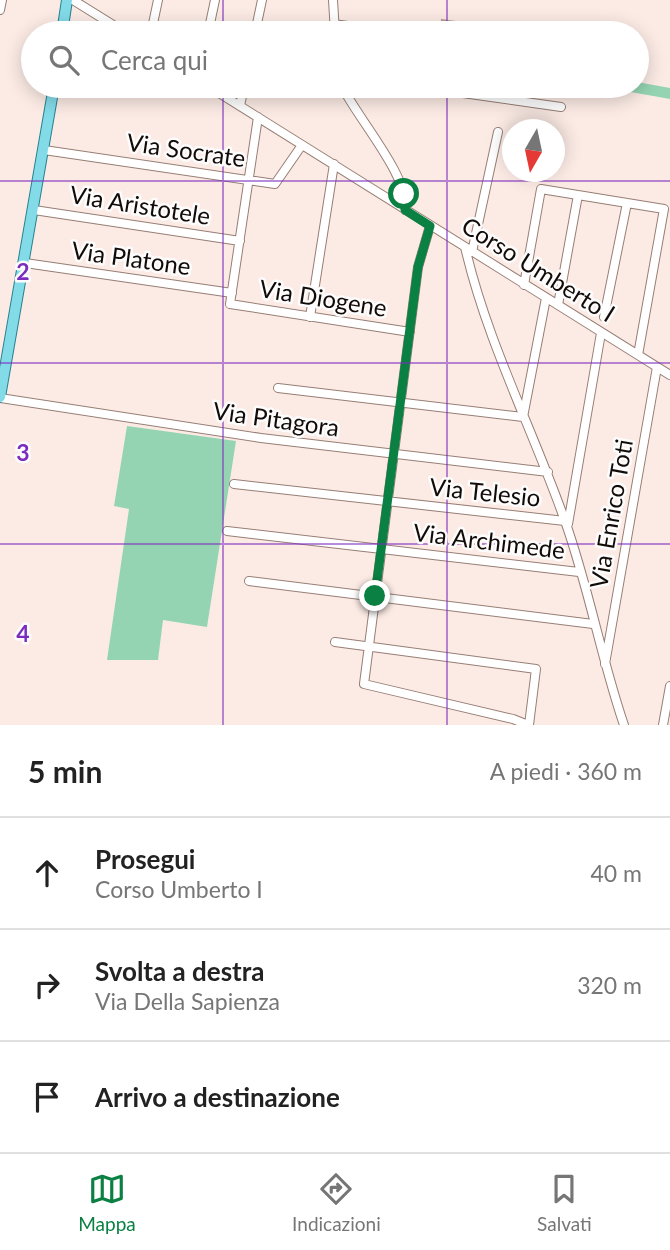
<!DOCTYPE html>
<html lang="it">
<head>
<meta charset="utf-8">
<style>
	:root { --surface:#fff; --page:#f2f2f2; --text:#222; --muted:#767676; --line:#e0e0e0; --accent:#0b8043 }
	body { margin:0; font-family:Lato,sans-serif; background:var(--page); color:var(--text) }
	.compass { position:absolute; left:502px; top:119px; width:63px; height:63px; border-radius:50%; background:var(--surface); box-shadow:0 4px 18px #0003; rotate:189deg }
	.stop { position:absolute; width:21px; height:21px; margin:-16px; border:5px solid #0b8043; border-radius:50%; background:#fff }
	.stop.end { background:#0b8043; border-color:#fff; box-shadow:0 2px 7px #0008 }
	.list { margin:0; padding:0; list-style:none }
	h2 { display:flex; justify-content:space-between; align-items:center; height:91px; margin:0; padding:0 28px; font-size:30px }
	h2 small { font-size:23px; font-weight:400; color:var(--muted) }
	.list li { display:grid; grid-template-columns:46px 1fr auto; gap:21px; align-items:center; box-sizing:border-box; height:112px; padding:0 28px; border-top:2px solid var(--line) }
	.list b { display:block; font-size:26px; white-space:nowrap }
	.list p { margin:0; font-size:23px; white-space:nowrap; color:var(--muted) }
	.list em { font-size:23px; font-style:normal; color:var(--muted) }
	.icon { flex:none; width:38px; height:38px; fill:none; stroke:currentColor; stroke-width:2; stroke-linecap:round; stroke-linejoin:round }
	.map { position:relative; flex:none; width:670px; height:725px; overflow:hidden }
	.search { position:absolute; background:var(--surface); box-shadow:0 4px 18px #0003; left:21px; right:21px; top:21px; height:77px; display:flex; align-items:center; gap:18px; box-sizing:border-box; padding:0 24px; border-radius:38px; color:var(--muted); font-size:26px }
	.sheet { height:427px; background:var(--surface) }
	nav { display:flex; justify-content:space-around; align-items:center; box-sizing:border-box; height:98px; border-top:2px solid var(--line); background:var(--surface); font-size:19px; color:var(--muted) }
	nav a { display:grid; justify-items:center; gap:4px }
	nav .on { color:var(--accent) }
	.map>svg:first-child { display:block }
</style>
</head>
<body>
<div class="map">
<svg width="670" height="725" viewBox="0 0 670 725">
	<rect width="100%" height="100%" fill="#fcebe5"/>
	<path fill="#95d4b3" d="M637,82L670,88V99L597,86H637Z
		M127,426L236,441L207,627L163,620L158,660H107L129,509L114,506Z"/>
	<path fill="#e1c6bc" stroke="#bca299" stroke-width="2" d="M442,20L470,24L469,33H441Z"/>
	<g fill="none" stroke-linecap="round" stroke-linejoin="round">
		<defs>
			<path id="minor" d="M73,0L126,33
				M333,0L335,33
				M0,10L2,0
				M334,24L394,33
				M151,33L158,0
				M208,33L215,0
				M255,33L262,0
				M208,86L670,375
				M342,86C355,115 411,178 405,210
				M413,86L561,107
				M240,106L244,86
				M258,117L230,304L410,332
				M44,150L275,184L302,145
				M34,210L240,241
				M430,226L418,267L364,684L513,719L528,725
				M465,247C487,342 533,430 565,521C589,588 601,658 624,725
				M472,252L498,132
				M25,263L232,293
				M524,285L541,189L664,209L638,355
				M558,305L578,195
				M310,317L334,164
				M604,317L627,203
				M278,388L523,417L546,298
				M0,398L261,438L548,472
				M234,484L565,521
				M568,524L601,333
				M227,531L579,572
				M249,581L593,624
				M335,642L536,669L529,725
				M605,664L657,367
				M663,725L670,686"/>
			<path id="major" d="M62,33L67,0
				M0,397L54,86"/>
		</defs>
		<use href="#minor" stroke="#977e75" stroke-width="10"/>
		<use href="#major" stroke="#26828f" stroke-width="12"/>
		<use href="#minor" stroke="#fff" stroke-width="8"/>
		<use href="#major" stroke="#83dbe8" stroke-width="10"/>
	</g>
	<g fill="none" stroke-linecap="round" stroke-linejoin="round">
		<path stroke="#0b8043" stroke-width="9" d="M375,596L418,267L430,226L405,210L404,194"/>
	</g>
	<path fill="none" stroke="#7b2cbf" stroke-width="2" stroke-opacity="0.55" d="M223,0V33M447,0V33M223,86V725M447,86V725M0,181H670M0,363H670M0,544H670"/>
	<g text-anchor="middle" stroke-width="5" stroke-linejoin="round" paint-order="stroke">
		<g font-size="24" fill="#120a07" stroke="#fcfcfc">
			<text transform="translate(186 151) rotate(8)" y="8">Via Socrate</text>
			<text transform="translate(140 206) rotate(9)" y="8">Via Aristotele</text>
			<text transform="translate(131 259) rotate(8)" y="8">Via Platone</text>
			<text transform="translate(538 270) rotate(32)" y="8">Corso Umberto I</text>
			<text transform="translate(323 299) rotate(9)" y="8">Via Diogene</text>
			<text transform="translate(276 420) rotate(8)" y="8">Via Pitagora</text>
			<text transform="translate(485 493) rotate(6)" y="8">Via Telesio</text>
			<text transform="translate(612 514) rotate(-80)" y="8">Via Enrico Toti</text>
			<text transform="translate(489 542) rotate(7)" y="8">Via Archimede</text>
		</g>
	</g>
	<g font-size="23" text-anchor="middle" font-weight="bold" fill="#7b2cbf" stroke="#fcfcfc" stroke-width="5" stroke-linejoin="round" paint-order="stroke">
		<text x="23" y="280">2</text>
		<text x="23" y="461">3</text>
		<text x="23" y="642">4</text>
	</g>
</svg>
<svg class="compass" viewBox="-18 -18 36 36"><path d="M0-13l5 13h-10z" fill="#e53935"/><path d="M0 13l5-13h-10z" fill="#767676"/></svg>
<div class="stop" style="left:404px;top:194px"></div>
<div class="stop end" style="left:375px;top:596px"></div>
<div class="search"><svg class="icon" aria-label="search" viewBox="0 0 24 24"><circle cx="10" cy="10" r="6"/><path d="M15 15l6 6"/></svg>Cerca qui</div>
</div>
<section class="sheet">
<h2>5 min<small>A piedi · 360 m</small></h2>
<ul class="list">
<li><svg class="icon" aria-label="ahead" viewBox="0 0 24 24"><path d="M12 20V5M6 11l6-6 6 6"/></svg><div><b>Prosegui</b><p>Corso Umberto I</p></div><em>40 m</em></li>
<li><svg class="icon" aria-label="right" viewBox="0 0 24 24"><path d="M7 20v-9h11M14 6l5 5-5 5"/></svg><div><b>Svolta a destra</b><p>Via Della Sapienza</p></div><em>320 m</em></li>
<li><svg class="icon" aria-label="arrive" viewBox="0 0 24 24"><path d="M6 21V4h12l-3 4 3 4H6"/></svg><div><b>Arrivo a destinazione</b></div></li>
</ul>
</section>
<nav>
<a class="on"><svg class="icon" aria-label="map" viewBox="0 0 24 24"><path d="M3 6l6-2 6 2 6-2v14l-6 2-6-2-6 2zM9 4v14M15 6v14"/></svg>Mappa</a>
<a><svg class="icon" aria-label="directions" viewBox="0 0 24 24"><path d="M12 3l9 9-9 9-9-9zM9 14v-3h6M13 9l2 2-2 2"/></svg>Indicazioni</a>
<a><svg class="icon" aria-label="saved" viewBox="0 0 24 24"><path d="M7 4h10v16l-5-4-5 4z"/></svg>Salvati</a>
</nav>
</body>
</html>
